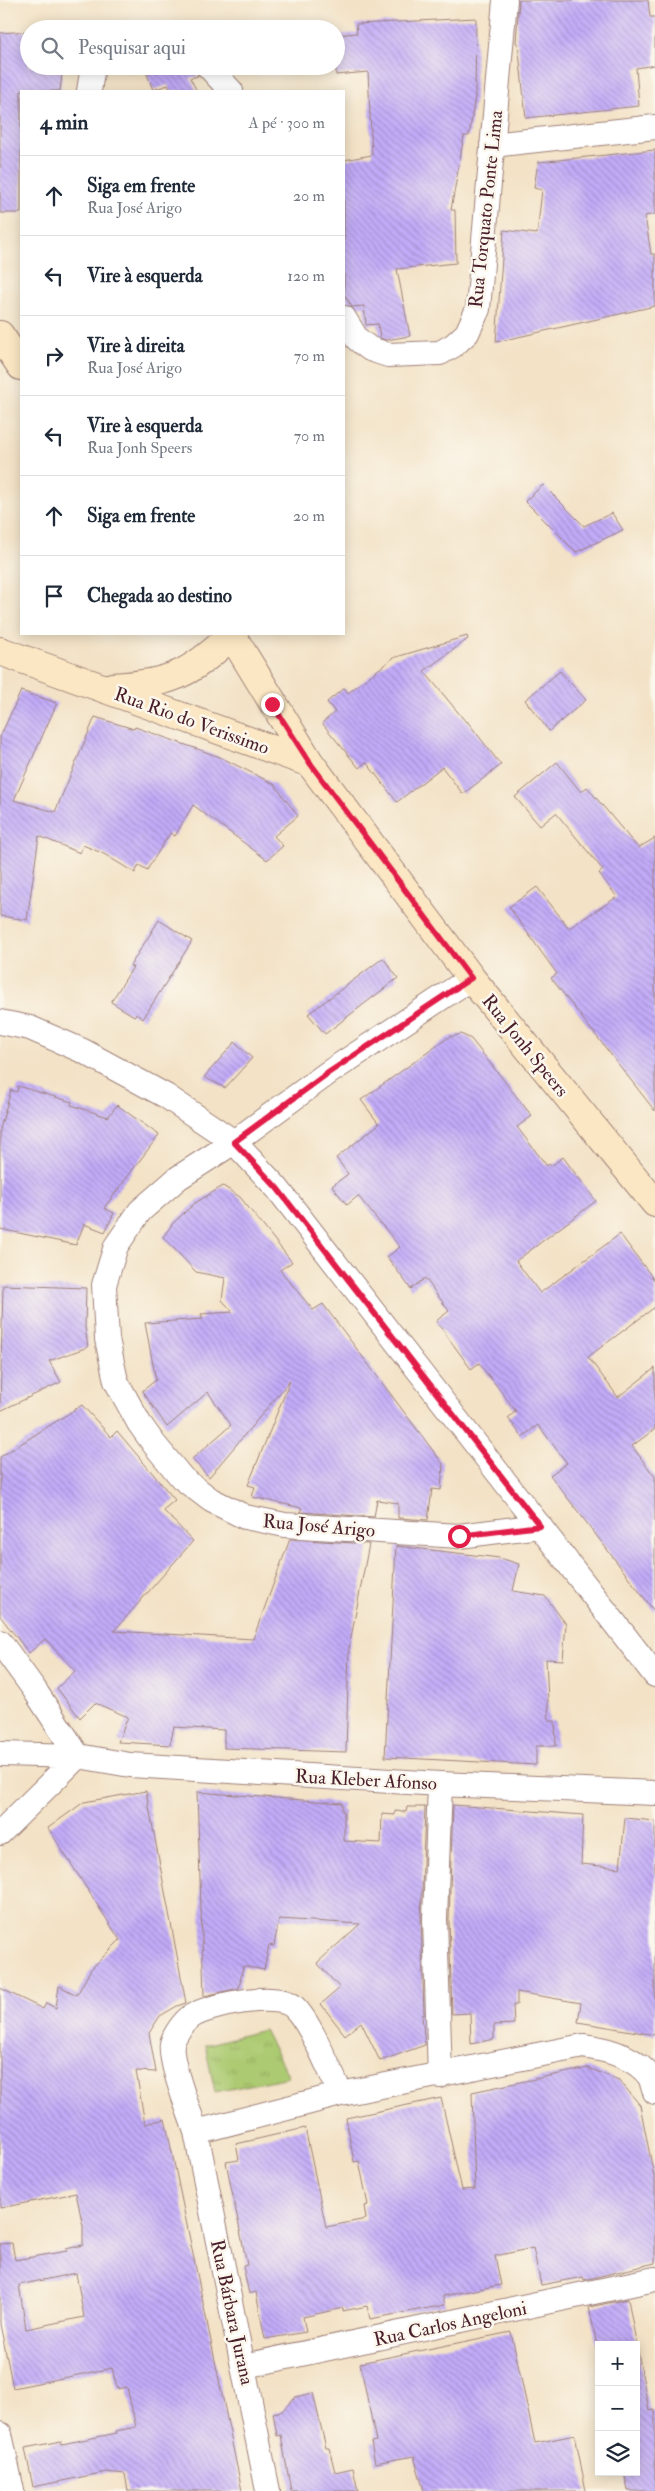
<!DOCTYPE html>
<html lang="pt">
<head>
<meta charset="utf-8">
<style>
	:root { --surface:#fff; --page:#f6f6f7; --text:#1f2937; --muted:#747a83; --line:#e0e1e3 }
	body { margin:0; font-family:"IM FELL Double Pica",serif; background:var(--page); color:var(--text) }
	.controls { position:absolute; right:15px; bottom:15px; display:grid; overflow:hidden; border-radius:0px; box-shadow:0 2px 12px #0003 }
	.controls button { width:45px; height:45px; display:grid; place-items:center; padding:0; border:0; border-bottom:1px solid var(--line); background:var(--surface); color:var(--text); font:25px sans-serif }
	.stop { position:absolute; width:15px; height:15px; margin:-11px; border:4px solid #e11d48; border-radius:50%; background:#fff }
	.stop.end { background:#e11d48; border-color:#fff; box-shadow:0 1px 5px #0008 }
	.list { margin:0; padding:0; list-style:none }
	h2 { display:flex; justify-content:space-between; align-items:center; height:65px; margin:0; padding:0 20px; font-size:21px }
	h2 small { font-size:16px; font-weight:400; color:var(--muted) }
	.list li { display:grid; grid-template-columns:32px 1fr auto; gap:15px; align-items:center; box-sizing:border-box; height:80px; padding:0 20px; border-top:1px solid var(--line) }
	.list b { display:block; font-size:19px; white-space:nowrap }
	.list p { margin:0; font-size:16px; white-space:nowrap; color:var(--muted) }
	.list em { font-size:16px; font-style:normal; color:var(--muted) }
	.icon { flex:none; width:28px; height:28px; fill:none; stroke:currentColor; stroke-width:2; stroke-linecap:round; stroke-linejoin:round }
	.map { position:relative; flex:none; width:655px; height:2491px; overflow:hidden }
	.search { position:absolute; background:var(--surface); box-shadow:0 2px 12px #0003; left:20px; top:20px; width:325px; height:55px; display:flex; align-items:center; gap:12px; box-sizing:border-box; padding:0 18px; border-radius:28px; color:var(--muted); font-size:19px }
	.panel { position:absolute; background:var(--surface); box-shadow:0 2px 12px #0003; left:20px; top:90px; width:325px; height:545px; border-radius:0px }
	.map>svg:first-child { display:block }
</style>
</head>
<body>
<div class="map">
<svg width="655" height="2491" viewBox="0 0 655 2491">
	<defs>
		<pattern id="park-tufts" width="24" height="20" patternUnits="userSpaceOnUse" patternTransform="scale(1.25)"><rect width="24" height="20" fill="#acca71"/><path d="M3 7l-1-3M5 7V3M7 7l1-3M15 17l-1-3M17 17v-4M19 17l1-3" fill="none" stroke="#96ad62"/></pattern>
		<pattern id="building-back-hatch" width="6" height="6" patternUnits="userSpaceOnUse" patternTransform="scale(1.25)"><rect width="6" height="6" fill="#c2acf9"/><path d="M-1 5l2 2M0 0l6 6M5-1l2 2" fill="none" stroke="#a08bca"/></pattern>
	</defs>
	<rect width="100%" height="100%" fill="#fbf7ec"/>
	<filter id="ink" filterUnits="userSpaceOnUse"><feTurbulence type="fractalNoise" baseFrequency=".02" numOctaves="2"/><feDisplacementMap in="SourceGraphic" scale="10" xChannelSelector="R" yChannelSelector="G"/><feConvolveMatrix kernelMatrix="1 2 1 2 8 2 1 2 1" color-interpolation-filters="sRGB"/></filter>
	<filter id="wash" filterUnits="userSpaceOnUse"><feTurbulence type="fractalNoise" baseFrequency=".0096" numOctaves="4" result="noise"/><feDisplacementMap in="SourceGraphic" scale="20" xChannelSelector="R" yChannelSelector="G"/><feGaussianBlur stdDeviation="1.12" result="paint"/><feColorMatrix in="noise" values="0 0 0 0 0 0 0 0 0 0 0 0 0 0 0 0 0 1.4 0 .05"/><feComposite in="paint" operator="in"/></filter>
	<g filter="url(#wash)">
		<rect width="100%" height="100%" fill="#f3e2c6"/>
		<path fill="url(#park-tufts)" stroke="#7b744e" d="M264,2030L289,2077L215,2092L205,2045Z"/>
		<g id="blocks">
			<path fill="url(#building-back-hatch)" fill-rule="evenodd" d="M519,0H648L650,17H655V65L636,68L639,106L526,118L518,43H516Z
				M476,18L475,96L469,136H464L451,210H455L456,263L397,269L410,336L386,340L380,338L378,324L366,325L364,306L352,307L344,294V160L372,155L368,72L336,75V35L357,33L356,24Z
				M29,31V66H63L60,91H21V213H0V33Z
				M144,66H195L198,76L190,78L197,91H171L168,85L153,90Z
				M655,150V214L645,216L651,254H655V306L496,342L504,230L537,234L542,190L534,188L538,162Z
				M543,485L584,526L612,513L623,530L576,552L525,501Z
				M467,636L468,639L424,671L466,722L467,721L501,765L463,794L442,767L397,802L366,762L359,768L322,723L335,712L327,702L344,688L348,693L393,658Z
				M560,671L586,700L549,731L525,700Z
				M21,691L57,703L14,800L55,812L95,717L134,729L135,727L220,757L274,784L298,816L274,836L283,846L267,860L193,805L175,836L170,833L147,870L139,865L135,873L104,854L83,845L80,853L39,836L27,920L0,916V737Z
				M557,762L581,792L587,787L638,848L655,838V1111L551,978L557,974L509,907L537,887L569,928L617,897L599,873L603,870L556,813L540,826L515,797Z
				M159,920L192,941L143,1019L136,1014L134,1016L111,1002L133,967L130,966Z
				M383,958L398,978L325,1034L308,1014Z
				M461,1034L471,1039L532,1116L517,1127L547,1166L549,1164L551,1166L563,1157L596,1201L516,1261L540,1293L620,1234L655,1281V1307L588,1357L618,1397L655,1368V1429L632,1446L655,1477V1612L550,1475L567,1463L538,1425L522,1437L508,1418L516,1411L479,1363L471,1369L436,1321L449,1311L425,1278L411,1289L387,1257L400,1247L358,1196L347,1205L332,1186L348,1174L336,1158L379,1124L361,1100L449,1037Z
				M235,1042L252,1058L225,1088L204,1077Z
				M18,1086L72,1102L71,1105L108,1117L117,1105L159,1135L104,1208L114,1213L105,1232L84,1224L76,1245L0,1229V1129L11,1090L17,1092Z
				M223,1186L240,1197L292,1262L280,1270L313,1310L323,1304L443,1464L441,1490L432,1489L428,1520L398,1518V1503L377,1500L374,1517L300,1512L302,1508L252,1497L255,1487L248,1485L290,1381L209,1477L192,1459L231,1425L208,1392L167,1427L142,1391L156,1380L145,1323L203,1319L201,1314L233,1312L222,1300L225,1278L196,1272L163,1237L173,1223L195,1203Z
				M3,1285L86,1288L85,1327L88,1347L49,1361L61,1382L0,1411Z
				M82,1405L111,1437L117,1431L175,1500L163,1510L193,1541L114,1631L253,1639L290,1539L369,1544L349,1648L346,1752L224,1748V1730L174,1727L170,1745L118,1742L128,1717L95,1703L80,1718L57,1688L75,1671L45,1639L29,1653L0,1616V1457Z
				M396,1546L500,1558L519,1564L513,1591L545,1596L566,1624L563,1660L546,1659L549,1721H555L556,1746H536V1765L385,1757Z
				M146,1791L186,2003L177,2006L160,2016L149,2033L156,2072L136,2071L145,2124L165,2119L242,2491H128L125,2474L106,2472L33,2487L25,2448L61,2441L62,2444L117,2433L116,2431L136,2427L127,2387L117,2389L112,2368L13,2388L0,2324V2244L12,2243L15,2260L67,2251L66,2249L83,2245V2226L76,2193L0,2208V1988L43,2009L46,2003L56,2008L59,1986L77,1995L91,1969L120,1940L48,1828L84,1802ZM76,2273L84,2317L26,2329L19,2285Z
				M197,1792L342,1803V1811H344V1841L381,1843L382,1814L395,1815V1811L406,1812L407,1807H425L421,1919L424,2015H422L425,2045L380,2061L361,2022L345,2035L321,2004L340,1988L317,1963L360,1924L279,1919L274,1946L269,1945L264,1970L243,1966L239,1988L204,1996Z
				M453,1805L583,1815L581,1864L620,1868L625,1818L655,1821V2035L578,2022L581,2003L517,1992V2005H513L514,2024L494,2025V2039L471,2044L470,2013L452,2014L449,1919Z
				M588,2068L619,2080L640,2105L655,2181V2263L584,2280L583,2277L541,2285L533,2248L495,2256L501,2285L443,2296L445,2305L370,2319L367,2306L343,2311V2308L303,2317L306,2332L265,2339L256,2292L249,2294L243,2266L247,2265L226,2162L239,2160L236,2144L305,2128L326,2227L366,2219L364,2206L368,2205L359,2161L354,2162L346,2118L441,2098L462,2190L475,2189L472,2092Z
				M628,2299L649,2411L655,2410V2491H628L624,2472H636V2345H599V2355L589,2307Z
				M511,2332L535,2443L575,2435L586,2491H424L414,2456L375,2463L371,2442L376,2441L360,2363Z
				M313,2393L326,2448H329L335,2472L353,2468L358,2491H291L281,2435L277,2436L273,2413L282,2411L295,2397Z"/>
		</g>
	</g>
	<g filter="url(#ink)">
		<use href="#blocks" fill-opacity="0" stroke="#9e8078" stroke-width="1"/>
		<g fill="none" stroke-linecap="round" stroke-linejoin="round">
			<defs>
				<path id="street" d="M208,66L231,91
					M89,91L93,66
					M492,145L655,127
					M344,318L357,339L370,349L388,355L440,353L454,345L467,333L478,309L505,0
					M471,978L328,1073L234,1142L178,1178L140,1211L116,1246L104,1285L107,1339L116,1381L139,1423L154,1444L182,1478L211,1500L245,1517L285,1525L459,1536L540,1526
					M0,1022L30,1028L83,1051L166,1096L234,1142L277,1188L655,1675
					M0,1642L34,1689L78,1756
					M0,1754L78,1756L130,1765L440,1784L655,1793
					M0,1833L78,1756
					M440,2076L435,1919L440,1784
					M196,2132C190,2113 169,2062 172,2044C174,2035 184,2021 192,2016C210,2005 277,1991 294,2007C311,2023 330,2072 341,2094
					M244,2366L655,2279
					M0,2434L12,2491
					M268,2491L196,2132L341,2094L583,2046C606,2049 635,2056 650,2077C652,2081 653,2088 655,2092"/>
				<path id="secondary" d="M0,335L21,366
					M231,634L310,763L471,978L655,1203
					M0,651L310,763
					M112,687C171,683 188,676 232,635"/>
			</defs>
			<use href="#street" stroke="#9e8078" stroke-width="26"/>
			<use href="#secondary" stroke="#9e8078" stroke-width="30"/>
			<use href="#street" stroke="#fff" stroke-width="24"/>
			<use href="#secondary" stroke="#fbe7c3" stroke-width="28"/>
		</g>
	</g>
	<g fill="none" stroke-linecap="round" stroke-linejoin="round" filter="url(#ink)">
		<path stroke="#e11d48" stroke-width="6" d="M272,704L310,763L471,978L328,1073L234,1142L277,1188L540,1526L459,1536"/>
	</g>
	<g text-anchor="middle" stroke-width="5" stroke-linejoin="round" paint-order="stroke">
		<g font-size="19" fill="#4a1f2b" stroke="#fbf7ec">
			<text transform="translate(485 209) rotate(-84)" y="7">Rua Torquato Ponte Lima</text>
			<text transform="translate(192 720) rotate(20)" y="7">Rua Rio do Verissimo</text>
			<text transform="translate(526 1045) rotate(51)" y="7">Rua Jonh Speers</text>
			<text transform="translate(319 1525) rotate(5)" y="7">Rua José Arigo</text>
			<text transform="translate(366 1779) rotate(3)" y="7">Rua Kleber Afonso</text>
			<text transform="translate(233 2312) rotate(78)" y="7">Rua Bárbara Jurana</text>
			<text transform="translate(450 2323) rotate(-12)" y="7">Rua Carlos Angeloni</text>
		</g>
	</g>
</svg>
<div class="controls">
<button>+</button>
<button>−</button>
<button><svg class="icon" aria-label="layers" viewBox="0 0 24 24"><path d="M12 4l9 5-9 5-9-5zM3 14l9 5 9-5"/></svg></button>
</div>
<div class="stop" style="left:459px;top:1536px"></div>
<div class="stop end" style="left:272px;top:704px"></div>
<div class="search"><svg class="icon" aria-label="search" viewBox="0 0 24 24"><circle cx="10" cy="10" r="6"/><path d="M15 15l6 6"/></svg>Pesquisar aqui</div>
<section class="panel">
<h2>4 min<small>A pé · 300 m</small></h2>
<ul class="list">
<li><svg class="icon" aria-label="ahead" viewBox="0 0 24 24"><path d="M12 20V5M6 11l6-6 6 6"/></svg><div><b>Siga em frente</b><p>Rua José Arigo</p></div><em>20 m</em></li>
<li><svg class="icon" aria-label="left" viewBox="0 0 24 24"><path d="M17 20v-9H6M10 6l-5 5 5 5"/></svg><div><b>Vire à esquerda</b></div><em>120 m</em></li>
<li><svg class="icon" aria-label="right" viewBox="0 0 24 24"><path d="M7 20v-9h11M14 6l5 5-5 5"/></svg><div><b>Vire à direita</b><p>Rua José Arigo</p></div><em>70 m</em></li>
<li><svg class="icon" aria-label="left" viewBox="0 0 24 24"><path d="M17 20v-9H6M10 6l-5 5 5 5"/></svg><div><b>Vire à esquerda</b><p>Rua Jonh Speers</p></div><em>70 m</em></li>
<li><svg class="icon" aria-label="ahead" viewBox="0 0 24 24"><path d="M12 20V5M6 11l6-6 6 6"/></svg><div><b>Siga em frente</b></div><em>20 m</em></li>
<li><svg class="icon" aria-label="arrive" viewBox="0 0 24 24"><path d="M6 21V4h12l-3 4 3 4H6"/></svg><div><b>Chegada ao destino</b></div></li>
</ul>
</section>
</div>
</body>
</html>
